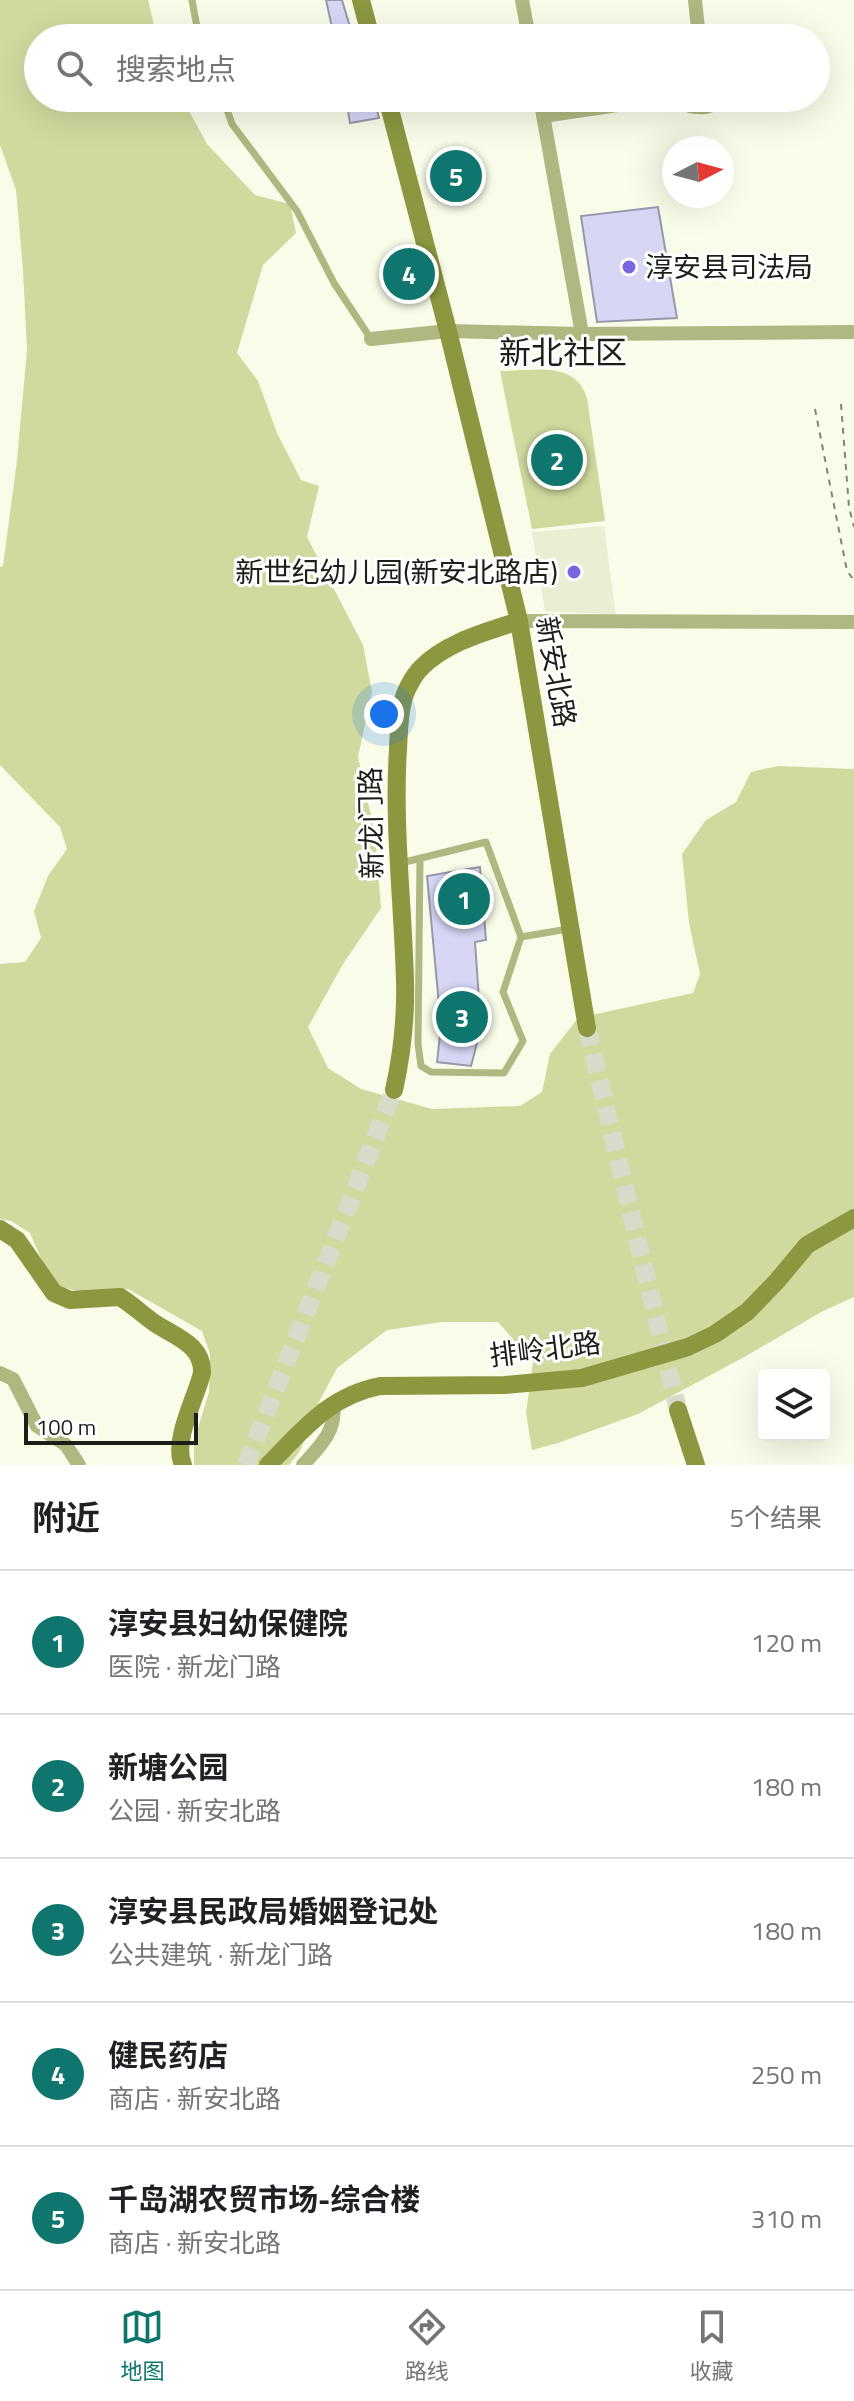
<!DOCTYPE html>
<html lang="zh">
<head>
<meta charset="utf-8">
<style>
	:root { --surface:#fff; --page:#f2f2f2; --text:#202124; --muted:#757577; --line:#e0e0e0; --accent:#0f766e }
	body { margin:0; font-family:"Titillium Web","Noto Sans SC",sans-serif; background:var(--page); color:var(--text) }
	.controls { position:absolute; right:24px; bottom:24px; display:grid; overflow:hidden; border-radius:8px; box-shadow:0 8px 32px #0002 }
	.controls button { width:72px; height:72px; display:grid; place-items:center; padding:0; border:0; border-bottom:2px solid var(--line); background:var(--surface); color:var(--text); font:40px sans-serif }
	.compass { position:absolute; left:662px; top:136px; width:72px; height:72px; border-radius:50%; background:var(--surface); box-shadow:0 8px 32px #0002; rotate:84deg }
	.scale { position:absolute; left:24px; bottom:20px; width:174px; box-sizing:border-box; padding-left:8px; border:4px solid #1c1e17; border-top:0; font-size:22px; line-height:28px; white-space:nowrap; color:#1c1e17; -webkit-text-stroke:6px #fff; paint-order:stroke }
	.you { position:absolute; left:384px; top:714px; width:28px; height:28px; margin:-20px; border:6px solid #fff; border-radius:50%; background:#1a73e8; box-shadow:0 0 0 12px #1a73e833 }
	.badge { display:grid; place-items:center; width:52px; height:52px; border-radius:50%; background:var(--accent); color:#fff; font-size:26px; font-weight:700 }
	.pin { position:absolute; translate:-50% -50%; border:4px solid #fff; box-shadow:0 2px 8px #0006 }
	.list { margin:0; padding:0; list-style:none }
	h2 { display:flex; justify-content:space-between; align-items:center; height:104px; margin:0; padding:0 32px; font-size:34px }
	h2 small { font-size:26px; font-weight:400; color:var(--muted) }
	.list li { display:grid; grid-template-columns:52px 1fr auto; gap:24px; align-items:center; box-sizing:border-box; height:144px; padding:0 32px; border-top:2px solid var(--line) }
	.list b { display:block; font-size:30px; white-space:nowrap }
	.list p { margin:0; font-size:26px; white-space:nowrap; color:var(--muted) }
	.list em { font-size:26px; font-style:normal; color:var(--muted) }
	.icon { flex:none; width:44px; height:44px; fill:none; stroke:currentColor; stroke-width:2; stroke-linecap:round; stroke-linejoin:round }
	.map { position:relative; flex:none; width:854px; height:1465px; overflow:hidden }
	.search { position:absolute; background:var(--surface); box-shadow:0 8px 32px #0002; left:24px; right:24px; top:24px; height:88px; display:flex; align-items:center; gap:20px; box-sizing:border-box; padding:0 28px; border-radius:44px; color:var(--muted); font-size:30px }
	.sheet { height:824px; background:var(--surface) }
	nav { display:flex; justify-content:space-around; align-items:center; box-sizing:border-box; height:112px; border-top:2px solid var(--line); background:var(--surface); font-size:22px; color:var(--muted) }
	nav a { display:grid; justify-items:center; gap:4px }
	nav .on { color:var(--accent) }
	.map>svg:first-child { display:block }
</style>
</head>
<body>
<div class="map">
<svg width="854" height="1465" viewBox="0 0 854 1465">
	<rect width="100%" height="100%" fill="#f8fce8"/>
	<path fill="#eaefd4" d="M604,526L616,615L545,611L532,532Z"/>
	<path fill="#d0da9f" d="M0,0H148L157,38H38V98H182L207,144L255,195L290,204L296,233L263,265L237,353L258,381L277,433L301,480L319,486L307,537L363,645L372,692L358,757L375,834L381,908L343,964L308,1027L328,1068L361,1089L432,1109L520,1106L542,1092L550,1054L578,1018L693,993L700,974L689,923L682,854L706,820L736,802L751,772L778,766L854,769V1297L823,1311L746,1356L638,1414L558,1443L532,1450L526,1413L533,1362L498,1322H442L387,1330L337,1368L320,1400L300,1451L289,1465H194V1441L209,1392L210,1354L202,1331L128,1289L80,1291L58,1287L43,1263L30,1233L11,1221L0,1219V964L25,962L41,938L34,911L48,876L67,849L60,827L0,765V567L3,566L17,460L27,350L23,270L16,190L0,145Z
		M500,371C534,371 575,360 587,398L605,521L532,529Z"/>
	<path fill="#d7d6f5" stroke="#9898ab" stroke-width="2" d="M326,0H342L350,27L333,32Z
		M346,98H374L379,118L350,123Z
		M658,207L677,318L597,322L581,216Z
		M480,867L486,940L475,942L481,1028L471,1066L437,1062L441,1026L427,876Z"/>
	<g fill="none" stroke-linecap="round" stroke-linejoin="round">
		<path stroke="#d7dbc9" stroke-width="18" stroke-dasharray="18 9" stroke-linecap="butt" d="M587,1028L678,1410
			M246,1465L394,1090"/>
		<path stroke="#818477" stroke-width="2" stroke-dasharray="6 6" stroke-linecap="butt" d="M841,404L849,507L854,527
			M815,409L847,571L854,580"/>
		<path stroke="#afb881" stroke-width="7" d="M192,0L199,38
			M223,98L232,124L297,211L334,283L371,339
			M420,858L418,1044L421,1066L431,1072L504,1073L523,1041L503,992L521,937
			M401,863L486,842L521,937L568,929"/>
		<path stroke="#afb881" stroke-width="14" d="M522,0L529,38
			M695,0L699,38
			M540,98L582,334
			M683,98L690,106C702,108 712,109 720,98
			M543,116L665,98
			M371,339L448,331L582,334L854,332
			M519,621L854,622
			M0,1373L13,1379L37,1426L66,1445L79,1465
			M303,1465C319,1447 337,1431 333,1405"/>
		<path stroke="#8c9740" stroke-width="18" d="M361,0L371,38
			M387,98L448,331L519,621L587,1028
			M394,1090C402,1054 406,1018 405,981C403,904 393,826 398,749C399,732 399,710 405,694C408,686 415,674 421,668C446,642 486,632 519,621
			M0,1229L17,1240L54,1293L70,1300L120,1297C133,1305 144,1316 156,1324C176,1337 203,1345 202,1373C196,1398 172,1441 183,1465
			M678,1410L696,1465
			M268,1465C303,1430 329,1396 380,1386L505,1385L582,1378L688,1347L715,1334L747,1312L777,1281L807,1245L854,1218"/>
	</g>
	<g fill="#7866e1" stroke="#fff" stroke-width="3">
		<circle cx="629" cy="267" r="8"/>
		<circle cx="574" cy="572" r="8"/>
	</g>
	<g text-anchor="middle" stroke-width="6" stroke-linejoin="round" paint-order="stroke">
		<g font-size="28" fill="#1c1e17" stroke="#fff" text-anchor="start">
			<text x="645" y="277">淳安县司法局</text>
			<text x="558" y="582" text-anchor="end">新世纪幼儿园(新安北路店)</text>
		</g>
		<g font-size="28" fill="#1c1e17" stroke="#fff">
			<text transform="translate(556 672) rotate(80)" y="10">新安北路</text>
			<text transform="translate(371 823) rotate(-91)" y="10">新龙门路</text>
			<text transform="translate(545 1349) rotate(-7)" y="10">排岭北路</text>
		</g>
		<g font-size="32" fill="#1c1e17" stroke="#fff">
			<text x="563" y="364">新北社区</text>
		</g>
	</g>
</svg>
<div class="controls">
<button><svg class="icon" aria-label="layers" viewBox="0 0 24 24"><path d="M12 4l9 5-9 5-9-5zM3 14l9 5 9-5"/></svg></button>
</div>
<svg class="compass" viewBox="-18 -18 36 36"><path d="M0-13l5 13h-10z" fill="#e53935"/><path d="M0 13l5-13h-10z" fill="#757577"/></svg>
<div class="scale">100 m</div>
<div class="you"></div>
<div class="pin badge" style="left:464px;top:899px">1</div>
<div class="pin badge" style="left:557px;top:460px">2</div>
<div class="pin badge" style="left:462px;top:1017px">3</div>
<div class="pin badge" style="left:409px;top:274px">4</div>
<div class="pin badge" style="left:456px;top:176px">5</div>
<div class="search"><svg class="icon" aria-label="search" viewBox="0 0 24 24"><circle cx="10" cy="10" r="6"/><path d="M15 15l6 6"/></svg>搜索地点</div>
</div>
<section class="sheet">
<h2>附近<small>5个结果</small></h2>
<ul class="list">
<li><span class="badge">1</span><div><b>淳安县妇幼保健院</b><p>医院 · 新龙门路</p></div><em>120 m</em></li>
<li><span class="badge">2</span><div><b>新塘公园</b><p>公园 · 新安北路</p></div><em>180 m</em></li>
<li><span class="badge">3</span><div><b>淳安县民政局婚姻登记处</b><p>公共建筑 · 新龙门路</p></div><em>180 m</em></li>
<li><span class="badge">4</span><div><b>健民药店</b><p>商店 · 新安北路</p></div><em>250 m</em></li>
<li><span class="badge">5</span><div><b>千岛湖农贸市场-综合楼</b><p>商店 · 新安北路</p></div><em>310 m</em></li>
</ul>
</section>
<nav>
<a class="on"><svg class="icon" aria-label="map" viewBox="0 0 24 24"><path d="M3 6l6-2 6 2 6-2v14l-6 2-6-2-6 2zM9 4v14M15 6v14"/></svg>地图</a>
<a><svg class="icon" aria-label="directions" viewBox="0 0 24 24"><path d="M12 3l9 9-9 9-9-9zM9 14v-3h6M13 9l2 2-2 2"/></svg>路线</a>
<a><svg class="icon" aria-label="saved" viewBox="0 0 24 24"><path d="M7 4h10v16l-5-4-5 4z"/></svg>收藏</a>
</nav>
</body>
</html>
